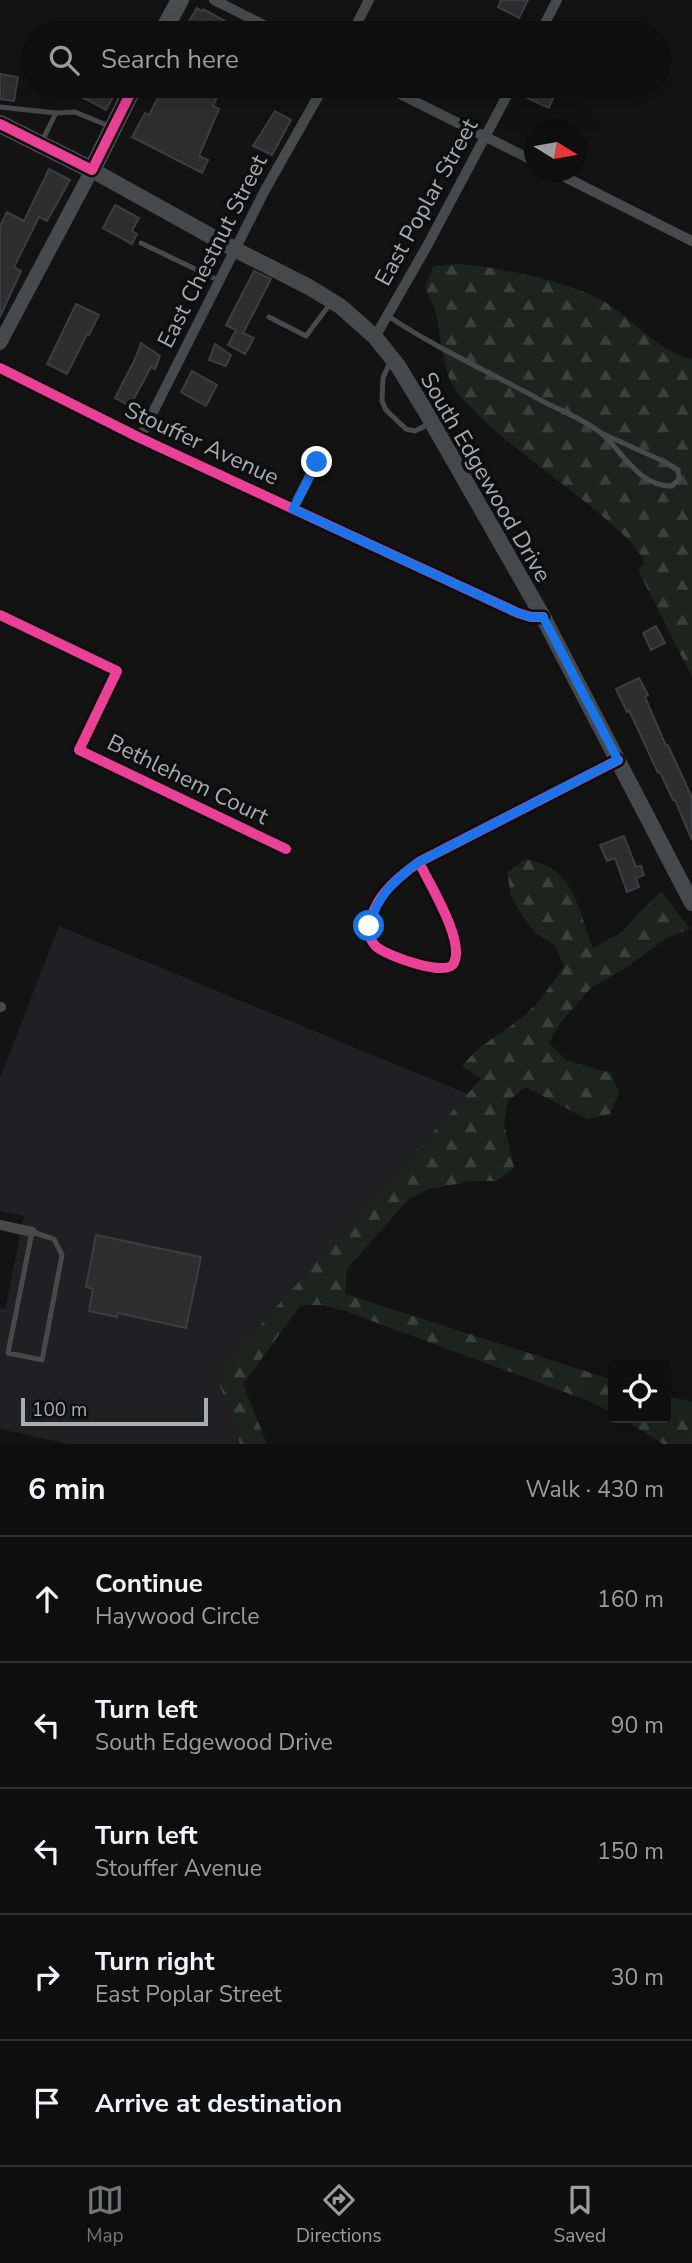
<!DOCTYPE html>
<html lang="en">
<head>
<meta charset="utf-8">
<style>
	:root { --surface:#0e0e0f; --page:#1c1c1d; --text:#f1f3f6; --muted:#9b9c9e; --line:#2e2e2f; --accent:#72767b }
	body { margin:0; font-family:"Nunito Sans",sans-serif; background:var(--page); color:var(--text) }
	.controls { position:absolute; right:21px; bottom:21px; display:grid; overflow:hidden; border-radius:7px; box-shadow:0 7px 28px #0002 }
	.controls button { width:63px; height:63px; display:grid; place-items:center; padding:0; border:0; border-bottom:2px solid var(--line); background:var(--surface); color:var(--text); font:35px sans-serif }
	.compass { position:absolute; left:524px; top:119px; width:63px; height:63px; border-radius:50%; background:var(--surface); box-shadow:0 7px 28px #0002; rotate:101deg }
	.scale { position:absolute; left:21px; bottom:18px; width:187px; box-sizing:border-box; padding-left:7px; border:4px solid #a5abb3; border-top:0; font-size:19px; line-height:24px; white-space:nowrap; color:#a5abb3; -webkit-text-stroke:5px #0e0e0f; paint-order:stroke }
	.stop { position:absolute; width:21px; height:21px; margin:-16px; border:5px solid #1a73e8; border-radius:50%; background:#fff }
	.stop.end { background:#1a73e8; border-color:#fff; box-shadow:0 2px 7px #0008 }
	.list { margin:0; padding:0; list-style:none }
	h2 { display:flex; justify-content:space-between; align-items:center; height:91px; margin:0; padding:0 28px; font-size:30px }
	h2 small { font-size:23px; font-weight:400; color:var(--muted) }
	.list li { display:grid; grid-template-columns:46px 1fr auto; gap:21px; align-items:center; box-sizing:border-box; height:126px; padding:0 28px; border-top:2px solid var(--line) }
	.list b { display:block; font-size:26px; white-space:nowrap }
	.list p { margin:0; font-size:23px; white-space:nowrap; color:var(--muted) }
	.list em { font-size:23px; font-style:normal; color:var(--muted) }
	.icon { flex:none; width:38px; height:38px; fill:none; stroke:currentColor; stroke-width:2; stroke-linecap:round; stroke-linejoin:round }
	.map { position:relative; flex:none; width:692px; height:1444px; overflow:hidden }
	.search { position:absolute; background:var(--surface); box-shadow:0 7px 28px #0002; left:21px; right:21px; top:21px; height:77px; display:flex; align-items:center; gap:18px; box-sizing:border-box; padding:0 24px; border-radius:38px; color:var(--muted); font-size:26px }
	.sheet { height:721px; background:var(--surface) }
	nav { display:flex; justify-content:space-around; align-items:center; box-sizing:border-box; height:98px; border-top:2px solid var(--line); background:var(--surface); font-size:19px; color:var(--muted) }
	nav a { display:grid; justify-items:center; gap:4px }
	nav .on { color:var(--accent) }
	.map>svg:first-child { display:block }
</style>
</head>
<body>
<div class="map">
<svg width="692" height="1444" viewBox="0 0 692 1444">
	<defs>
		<pattern id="forest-firs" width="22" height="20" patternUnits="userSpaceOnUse" patternTransform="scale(1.75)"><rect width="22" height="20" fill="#1d231e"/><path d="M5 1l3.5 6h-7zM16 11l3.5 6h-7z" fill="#3b403c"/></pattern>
	</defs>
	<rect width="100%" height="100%" fill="#131314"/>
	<path fill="#202022" d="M59,926L475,1097L224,1374L250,1444H69L0,1429V1308L5,1309L24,1216L0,1211V1078Z"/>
	<path fill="url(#forest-firs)" d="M456,264C497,266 578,283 611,306C637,324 661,353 692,359V677L638,570L645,563C635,542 619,531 602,516C556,476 503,444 462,398C438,371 444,339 434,307C431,301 428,294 425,288L433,266Z
		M526,859C533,861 542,863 548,866C576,881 582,921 593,948L619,934L661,891L690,929L666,938L629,966L591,988L561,1022L549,1043L566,1060L611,1073L619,1093L610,1114L587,1119L526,1087L508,1101L504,1123L514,1168L496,1181H473L428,1189L408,1200L347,1269L345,1294L613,1380V1413L586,1400L345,1311L323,1305H301L243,1384L267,1444H240L216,1374L481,1079L462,1066C481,1044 495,1038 517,1021C537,1007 550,986 564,967L555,945L536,934L522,915L511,896L507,872Z
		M666,1396L692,1402V1444H663L621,1418H666Z"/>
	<path fill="#2e2e2f" stroke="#3c3d40" stroke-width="2" d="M501,0H528L519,18L498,7Z
		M197,8L201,11L203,9L225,21L218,33H187L193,23L189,21Z
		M0,74L18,77L14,101L0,99Z
		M82,86H95L114,95L106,110L78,95Z
		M164,86H200L218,95L213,106L219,109L199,156L208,160L202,173L132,137L145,113L149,115Z
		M531,86L540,90L542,86H558L549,108L527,98Z
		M275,111L291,120L272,155L253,146Z
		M49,169L70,180L47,221L39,217L14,267L21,271L0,317V226L7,212L24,221Z
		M115,205L139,218L132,231L137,234L132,244L103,228Z
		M254,271L271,279L243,333L254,338L245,354L228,345L236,330L226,325Z
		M76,304L99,315L89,335L87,334L67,374L47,364Z
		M141,343L160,356L155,369L151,367L130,406L115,398L135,359Z
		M215,344L231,355L226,366L209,360Z
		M192,371L217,385L206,406L181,392Z
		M656,626L665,643L651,650L643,633Z
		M639,678L648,695L645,697L666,746L668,745L692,798V840L675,800H673L660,772L658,773L629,710L627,712L616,689Z
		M624,836L636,867L641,866L644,875L636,878L639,887L627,892L615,858L607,861L600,845Z
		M96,1235L201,1257L186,1328L118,1313L117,1317L89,1311L93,1289L86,1287Z"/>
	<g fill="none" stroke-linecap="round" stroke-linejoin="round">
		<path stroke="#48494c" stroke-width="5" d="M0,107L56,113L75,112L109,126
			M42,141L56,113
			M141,243L220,281
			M388,316C437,349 492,373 544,402C562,411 585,420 601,433C623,452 639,487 672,486L679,479L678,470L665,462L601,433
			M269,317L306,336L330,304
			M390,362L383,378L382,401L386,410L406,429L415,431L429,424
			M32,1232L54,1239L62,1255L42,1360L8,1353Z"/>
		<path stroke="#48494c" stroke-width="10" d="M214,0L280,33
			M352,33L369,0
			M540,33L557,0
			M384,86L534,161
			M555,172L692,241
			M375,337L427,246L512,86
			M0,368L140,438L518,613L531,617H543
			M140,438L265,190L324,86
			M293,509L317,462
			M0,615L117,671L79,750L286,849
			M419,862C394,880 369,901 369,935C371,940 373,945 378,948C389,956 447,978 454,963C465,940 429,884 419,862L618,760
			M0,1007H1
			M0,1225L32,1232"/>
		<path stroke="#48494c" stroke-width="14" d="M0,343L92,170"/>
		<path stroke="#47484a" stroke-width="16" d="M92,170L236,250L309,287L340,306L375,337L398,366L426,412L543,617L692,903"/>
		<path stroke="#4a4c4e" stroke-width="18" d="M162,33L180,0
			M0,124L92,170L134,86"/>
		<defs>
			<path id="cycleway" d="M0,124L92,170L134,86
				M0,368L140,438L518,613L531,617H543
				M0,615L117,671L79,750L286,849
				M419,862C394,880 369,901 369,935C371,940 373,945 378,948C389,956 447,978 454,963C465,940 429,884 419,862L618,760"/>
		</defs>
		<use href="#cycleway" stroke="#0e0e0f" stroke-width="15"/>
		<use href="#cycleway" stroke="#ea4096" stroke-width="10"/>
	</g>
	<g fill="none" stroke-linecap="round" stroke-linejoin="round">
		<path stroke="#1a73e8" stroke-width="9" d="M317,462L293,509L518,613L531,617H543L618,760L419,862C395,879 377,896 369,926"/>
	</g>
	<g text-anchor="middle" stroke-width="7" stroke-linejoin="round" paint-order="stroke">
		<g font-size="23" fill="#a5abb3" stroke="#0e0e0f">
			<text transform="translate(426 202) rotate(-61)" y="8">East Poplar Street</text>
			<text transform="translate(212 251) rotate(-63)" y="8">East Chestnut Street</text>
			<text transform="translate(202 443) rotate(25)" y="8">Stouffer Avenue</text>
			<text transform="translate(486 477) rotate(60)" y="8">South Edgewood Drive</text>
			<text transform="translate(188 779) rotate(26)" y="8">Bethlehem Court</text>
		</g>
	</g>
</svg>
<div class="controls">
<button><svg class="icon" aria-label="locate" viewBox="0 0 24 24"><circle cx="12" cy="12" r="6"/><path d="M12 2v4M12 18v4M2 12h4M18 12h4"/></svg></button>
</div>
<svg class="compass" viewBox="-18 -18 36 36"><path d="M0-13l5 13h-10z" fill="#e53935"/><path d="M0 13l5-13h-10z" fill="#9b9c9e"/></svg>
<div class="scale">100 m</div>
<div class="stop" style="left:369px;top:926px"></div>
<div class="stop end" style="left:317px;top:462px"></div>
<div class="search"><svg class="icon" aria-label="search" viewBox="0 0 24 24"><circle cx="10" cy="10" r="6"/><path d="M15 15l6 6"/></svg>Search here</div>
</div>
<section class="sheet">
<h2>6 min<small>Walk · 430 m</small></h2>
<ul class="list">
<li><svg class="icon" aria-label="ahead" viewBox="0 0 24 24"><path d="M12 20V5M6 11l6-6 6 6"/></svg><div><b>Continue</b><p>Haywood Circle</p></div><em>160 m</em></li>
<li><svg class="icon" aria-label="left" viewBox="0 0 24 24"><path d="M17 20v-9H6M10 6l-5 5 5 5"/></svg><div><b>Turn left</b><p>South Edgewood Drive</p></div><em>90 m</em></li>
<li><svg class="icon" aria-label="left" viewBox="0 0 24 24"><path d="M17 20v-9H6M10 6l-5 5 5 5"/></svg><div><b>Turn left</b><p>Stouffer Avenue</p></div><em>150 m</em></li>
<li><svg class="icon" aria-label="right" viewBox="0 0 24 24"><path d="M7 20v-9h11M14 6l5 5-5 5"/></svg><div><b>Turn right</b><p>East Poplar Street</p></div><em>30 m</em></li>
<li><svg class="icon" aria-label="arrive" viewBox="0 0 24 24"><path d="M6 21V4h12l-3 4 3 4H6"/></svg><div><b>Arrive at destination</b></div></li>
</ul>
</section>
<nav>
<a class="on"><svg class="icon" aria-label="map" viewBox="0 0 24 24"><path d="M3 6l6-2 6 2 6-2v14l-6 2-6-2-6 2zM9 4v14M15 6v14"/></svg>Map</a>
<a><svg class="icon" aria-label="directions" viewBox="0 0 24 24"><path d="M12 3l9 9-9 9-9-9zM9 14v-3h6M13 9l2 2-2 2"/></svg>Directions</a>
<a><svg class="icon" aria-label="saved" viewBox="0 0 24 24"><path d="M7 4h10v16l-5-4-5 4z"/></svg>Saved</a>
</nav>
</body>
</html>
